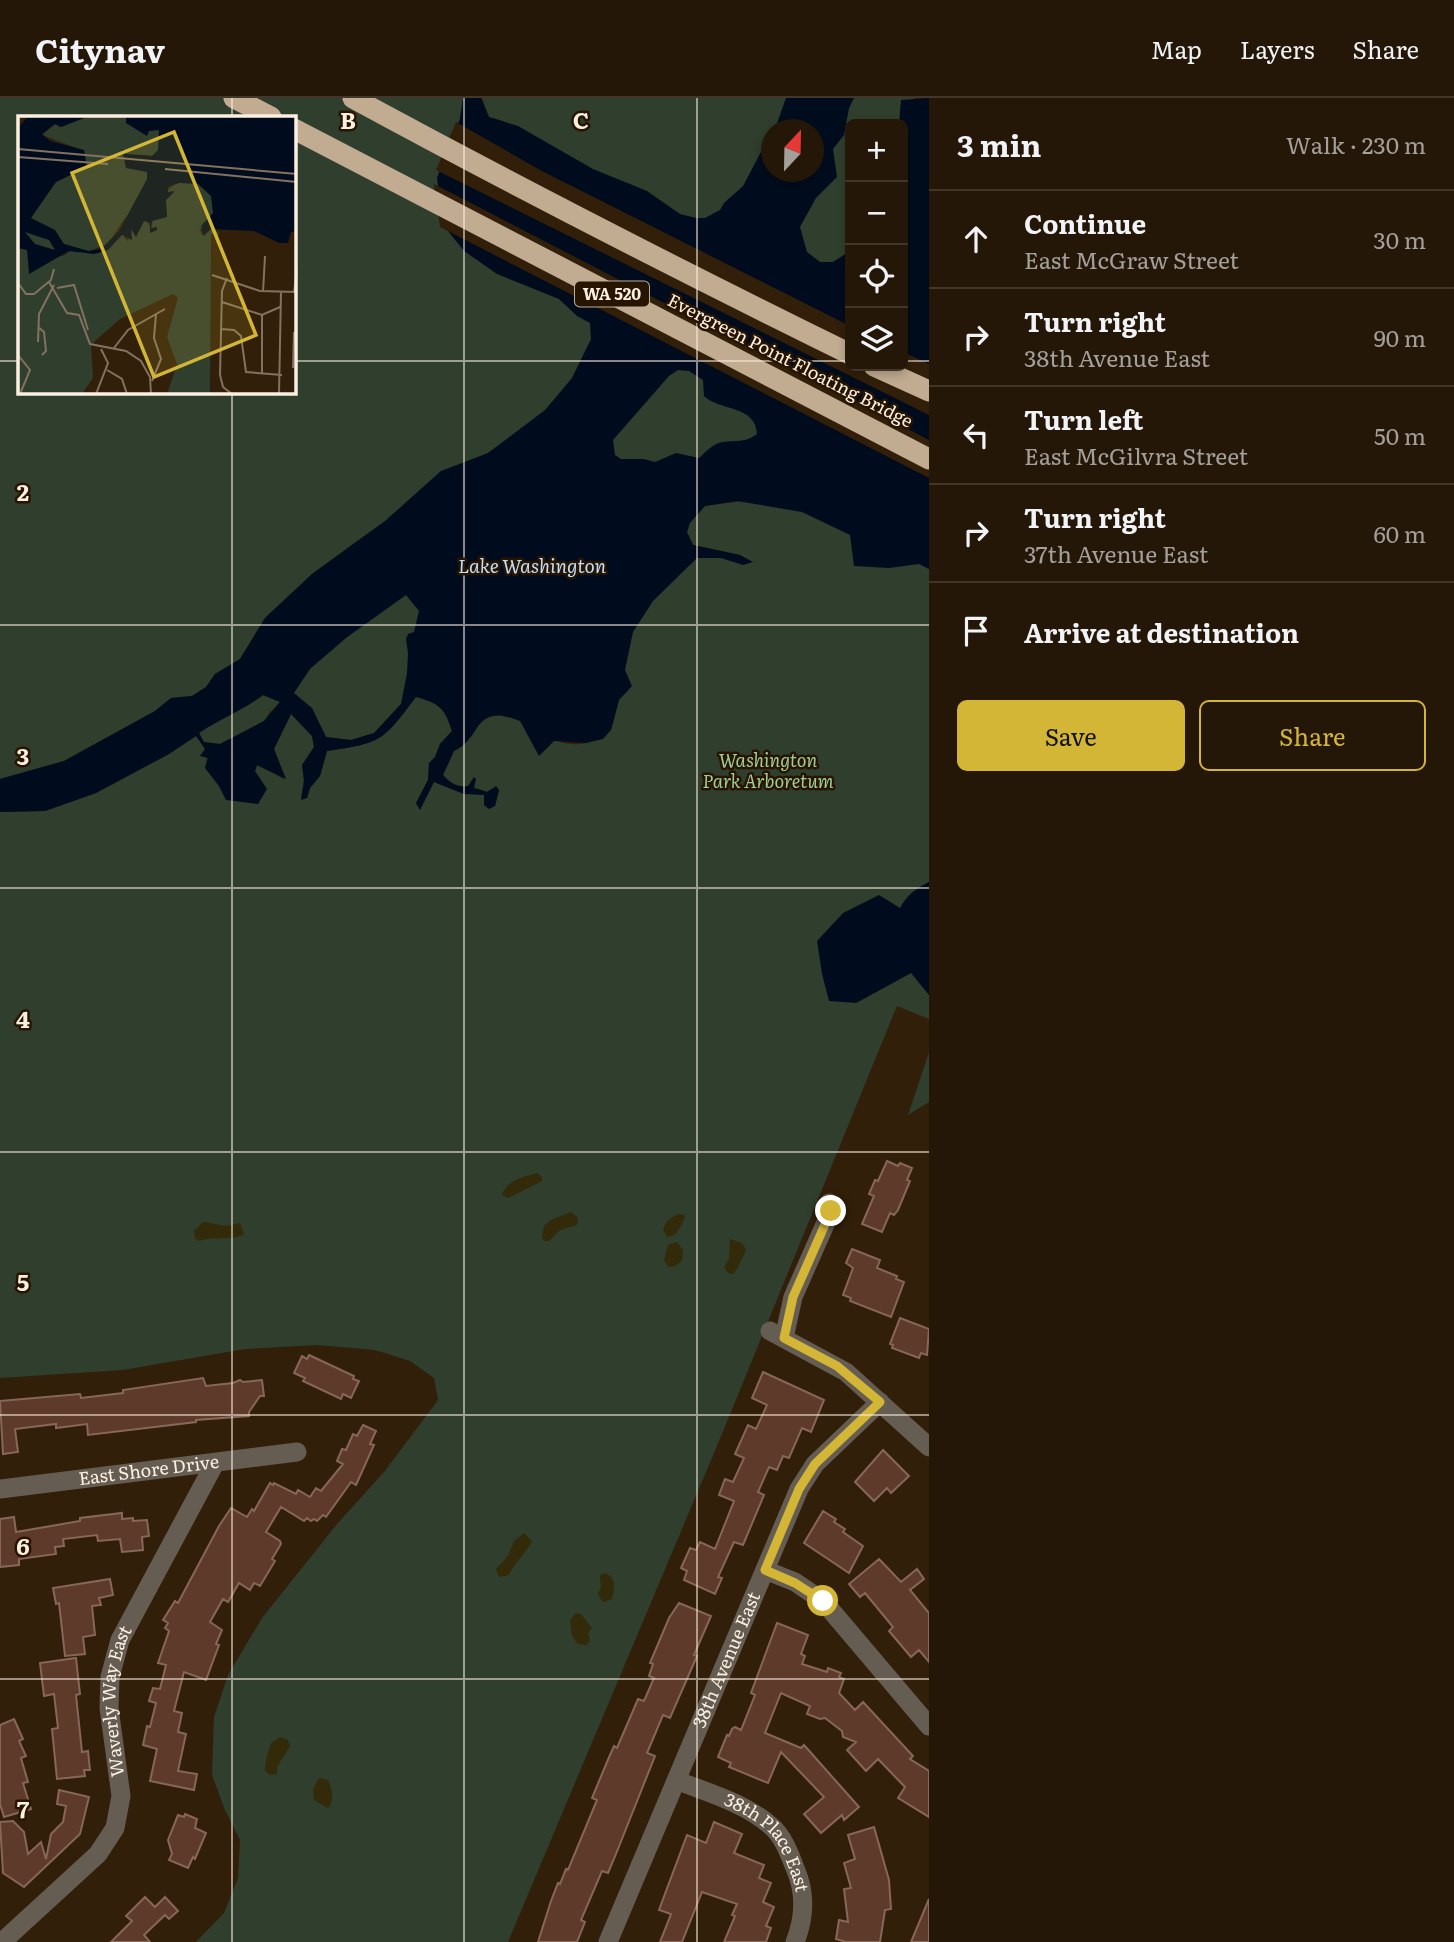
<!DOCTYPE html>
<html lang="en">
<head>
<meta charset="utf-8">
<style>
	:root { --surface:#251707; --page:#312415; --text:#f1f3f6; --muted:#a39f9b; --line:#423628; --accent:#d3b635 }
	body { margin:0; font-family:Literata,serif; background:var(--page); color:var(--text) }
	.controls { position:absolute; right:21px; top:21px; display:grid; overflow:hidden; border-radius:10px; box-shadow:0 4px 10px #0003 }
	.controls button { width:63px; height:63px; display:grid; place-items:center; padding:0; border:0; border-bottom:2px solid var(--line); background:var(--surface); color:var(--text); font:35px sans-serif }
	.compass { position:absolute; left:761px; top:21px; width:63px; height:63px; border-radius:50%; background:var(--surface); box-shadow:0 4px 10px #0003; rotate:22deg }
	.stop { position:absolute; width:21px; height:21px; margin:-16px; border:5px solid #d3b635; border-radius:50%; background:#fff }
	.stop.end { background:#d3b635; border-color:#fff; box-shadow:0 2px 7px #0008 }
	.list { margin:0; padding:0; list-style:none }
	h2 { display:flex; justify-content:space-between; align-items:center; height:91px; margin:0; padding:0 28px; font-size:30px }
	h2 small { font-size:23px; font-weight:400; color:var(--muted) }
	.list li { display:grid; grid-template-columns:46px 1fr auto; gap:21px; align-items:center; box-sizing:border-box; height:98px; padding:0 28px; border-top:2px solid var(--line) }
	.list b { display:block; font-size:26px; white-space:nowrap }
	.list p { margin:0; font-size:23px; white-space:nowrap; color:var(--muted) }
	.list em { font-size:23px; font-style:normal; color:var(--muted) }
	.actions { display:flex; gap:14px; padding:21px 28px }
	.actions a { flex:1; padding:16px 0; border:2px solid var(--accent); border-radius:10px; text-align:center; font-size:24px; color:var(--accent) }
	.actions .main { background:var(--accent); color:#111 }
	.icon { flex:none; width:38px; height:38px; fill:none; stroke:currentColor; stroke-width:2; stroke-linecap:round; stroke-linejoin:round }
	.map { position:relative; flex:none; width:929px; height:1844px; overflow:hidden }
	header { display:flex; align-items:center; gap:42px; box-sizing:border-box; height:98px; padding:0 35px; background:var(--surface); border-bottom:2px solid var(--line) }
	header strong { font-size:33px }
	nav { display:flex; gap:38px; margin-inline-start:auto; font-size:24px }
	main { display:flex }
	aside { flex:1; background:var(--surface) }
	.map>svg:first-child { display:block }
</style>
</head>
<body>
<header>
<strong>Citynav</strong>
<nav><a>Map</a><a>Layers</a><a>Share</a></nav>
</header>
<main>
<div class="map">
<svg width="929" height="1844" viewBox="0 0 929 1844">
	<rect width="100%" height="100%" fill="#311f09"/>
	<path fill="#2f3e2d" fill-rule="evenodd" d="M0,0H463L460,21L437,80L817,323L720,387L580,403L624,264L364,438L312,476L265,520L240,561L215,576L206,589L192,598L171,600L155,613L64,663L0,681ZM19,19H294V294H19Z
		M482,0H799L786,31L772,32V74L755,114L690,125L503,23L489,19Z
		M822,0H914L903,26H850V170L813,181L763,133L814,74V32Z
		M929,379V812L856,905L911,875L929,882V921L897,908L722,1336L508,1844H196L224,1815L238,1780L240,1742L225,1712L212,1677L214,1619L228,1577L262,1520L337,1426L384,1374L438,1302L434,1280L410,1263L375,1252L317,1247L245,1251L123,1272L0,1280V714L45,713L96,695L169,656L196,638C205,648 209,657 205,670L219,688L226,702L255,673L257,667L284,681L274,651L291,616L312,638L314,649L302,667L304,683L301,701L307,700L310,690L320,678L327,653C382,645 383,643 415,599C439,605 445,610 452,633L440,646L435,659L429,665L428,682L416,705L420,711L434,684L464,696H483L495,708L499,692L494,690L488,694C470,686 458,694 443,677L454,653C471,645 474,622 494,618C524,611 547,654 586,645C594,643 603,636 611,632L619,602L609,565L686,451L752,464L740,457L693,447L687,434L689,425L705,408Z
		M410,477L428,513L401,606L374,635L351,642L326,639L312,611L288,599L311,550Z
		M263,597L280,604L270,614L264,623L220,646L204,644L199,635C219,621 243,612 263,597Z
		M929,954V1004L908,1017Z"/>
	<path fill="#322a09" d="M537,1075L542,1079V1083L508,1100L502,1097C507,1082 523,1079 537,1075Z
		M571,1114L578,1120L577,1127L560,1132L549,1143H544L542,1139L544,1128L551,1122Z
		M678,1116L684,1117L685,1120C680,1128 678,1139 667,1139L663,1131L668,1122Z
		M203,1124L227,1128L240,1125L244,1136C235,1143 212,1138 199,1143L195,1140L194,1133Z
		M730,1141L742,1145L746,1152L737,1171L733,1176L728,1175L724,1169L729,1161Z
		M677,1144L683,1152L682,1162L676,1168L668,1169L664,1162L668,1147Z
		M524,1435L532,1443C527,1455 514,1464 509,1477L499,1479L496,1471L508,1458L514,1443Z
		M605,1475C617,1479 614,1491 612,1501L604,1504L601,1502L598,1495L601,1489L600,1477Z
		M576,1515L581,1516L592,1530L588,1536L590,1542L587,1547L578,1546L572,1538L570,1522Z
		M280,1639L288,1642L290,1648L277,1669V1676L270,1677L265,1673C264,1668 269,1650 271,1645Z
		M319,1680L328,1682C332,1691 335,1702 328,1710L314,1702L313,1691Z"/>
	<path fill="#000c1d" fill-rule="evenodd" d="M463,0H481L489,19L518,28L593,71L647,93L680,116L696,120H705L720,112L724,105L743,88L761,54L771,40L772,74H814V32L775,31L786,0H854L849,10L844,37L833,51L837,79L816,100L800,129L807,154L820,164H833L850,153V268H903V26H899L901,2L929,0V471L919,466L889,470L854,468L850,437L802,414L737,403L705,408L690,425L687,434L693,447L740,457L753,464L743,467L721,460H697L653,503L633,534L625,572L632,588L619,602L611,632L603,641L586,645L554,643L539,658L520,623C471,604 484,640 454,653L443,677C451,686 456,689 468,688L474,679L476,681L474,690L487,694L496,688L499,692L495,708L489,711L484,707V697L464,696L434,684L420,712L416,705L428,682L429,665L435,659L440,646L452,633C445,610 439,605 416,599C383,643 382,645 327,653L320,678L310,690L307,700L301,702L304,683L302,667L314,649L312,638L291,616L274,651L286,681L257,667L255,673L267,691L258,706L226,702L219,688L205,670L208,660L200,658L205,651L196,638L169,656L96,695L45,713L0,714V681L64,663L155,613L171,600L192,598L206,589L215,576L240,561L265,520L312,476L385,423L441,373L488,355L545,312L572,280L591,241L590,225L577,218L559,201L497,176L464,153L444,128L437,80L460,21ZM678,272L689,273L703,282L704,298C719,313 756,307 757,336C745,345 737,342 723,344C713,345 706,354 699,360L676,355L655,364L644,361H621L615,357L613,342L669,278ZM406,497L419,513L414,534L408,536L406,541L408,555L407,575L401,606L374,635L351,642L326,639L312,610L294,595L310,571L346,540ZM263,597L280,604L264,623L220,646L204,644L199,635C220,621 243,612 263,597Z
		M929,784V897L911,875L856,905L829,903L822,876L817,843L843,815L879,797L900,810C907,797 915,791 929,784Z"/>
	<path fill="#311f09" d="M456,24L540,72L850,228V268H903V254L929,266V317L436,72Z
		M434,86L929,342V380L440,129Z"/>
	<path fill="#5d3a2a" stroke="#866759" stroke-width="2" d="M887,1063L898,1068L900,1065L912,1070L907,1082L910,1083L898,1112L894,1117L890,1115L882,1134L862,1126L874,1098L869,1096L875,1082L878,1083Z
		M852,1151L880,1162L877,1170L897,1178L896,1181L904,1184L891,1219L850,1203L851,1200L843,1197L853,1170L846,1165Z
		M900,1220L929,1231L927,1257L921,1255L919,1260L892,1250L893,1247L890,1246Z
		M309,1257L354,1278L353,1281L359,1283L351,1300L343,1296L341,1301L303,1283L305,1280L294,1275L302,1258L307,1261Z
		M763,1274L824,1302L811,1334L802,1330L789,1360L783,1358L777,1372L769,1369L758,1394L764,1397L743,1447L734,1444L718,1479L722,1480L715,1496L684,1482L687,1473L681,1470L690,1450L696,1452L700,1444L715,1451L734,1403L719,1397L725,1381L733,1384L744,1360L735,1356L748,1327L756,1331L767,1307L752,1300Z
		M203,1280L206,1288L233,1285L240,1282L243,1284L262,1282L264,1298H260L249,1314V1318L196,1322V1324L88,1337L87,1326L56,1330V1326L15,1331L18,1354L3,1356L0,1303L80,1296L81,1300L123,1295V1292Z
		M363,1327L376,1333L370,1346L374,1347L356,1387L351,1384L326,1419L323,1417L317,1423L314,1421L311,1423L307,1420L304,1423L281,1409L266,1434L280,1443L281,1446L272,1461L275,1463L260,1488L254,1485L250,1492L239,1485L228,1504L223,1501L210,1524L222,1532L216,1546L219,1547L206,1582L184,1574L174,1613L182,1615L178,1634L186,1636L178,1673L197,1676L194,1692L150,1683L157,1651L143,1647L147,1628L150,1629L156,1605L149,1603L153,1590L160,1591L166,1567L158,1565L169,1533L165,1530L168,1525L163,1522L175,1503L178,1505L219,1428L231,1410L247,1419L252,1411L254,1413L270,1385L273,1387L274,1385L296,1396L298,1392L310,1399L316,1390L321,1393L343,1366L337,1363L342,1351L346,1352L353,1336L357,1338Z
		M883,1352L909,1378L891,1395L887,1390L874,1403L855,1384Z
		M823,1413L836,1421L834,1424L845,1431L843,1434L863,1448L849,1475L804,1445Z
		M122,1415V1421L133,1420V1423L147,1422L149,1438L142,1439L143,1452L122,1454L120,1441L98,1443L97,1437L63,1441L64,1448L55,1449L56,1456L19,1461V1467L0,1469V1421L14,1419L16,1434L80,1423V1420Z
		M879,1461L901,1484L917,1471L924,1481L910,1492L929,1515V1564L919,1552L911,1559L889,1533L893,1529L865,1495L860,1499L849,1486Z
		M110,1481L113,1497L99,1500L101,1507L92,1508L95,1537L83,1539L85,1556L65,1558L59,1505L56,1506L53,1490Z
		M679,1505L711,1518L694,1557L697,1558L670,1620L663,1617L647,1655L655,1658L616,1756L608,1775L602,1773L581,1822L585,1824L577,1844H538L551,1803L558,1785L560,1786L566,1771L568,1772L597,1702L592,1700L607,1664L614,1648L617,1650L638,1601L644,1603L654,1580L649,1578L653,1566L650,1565L669,1520Z
		M777,1525L808,1537L801,1556L805,1558L802,1566L827,1574L828,1570L841,1575L839,1579L844,1581L839,1595L855,1612L863,1604L913,1658L910,1661L929,1673V1719L898,1700L905,1689L878,1661L866,1673L847,1652L856,1644L843,1639L842,1633L825,1620L820,1621L807,1616L810,1608L781,1595L765,1635L801,1650L804,1647L859,1709L844,1722L842,1717L821,1735L804,1716L824,1699L781,1654L768,1685L729,1669L731,1665L718,1659L727,1637L729,1638L732,1631L735,1629L741,1632L755,1597L751,1595Z
		M76,1560L80,1596L76,1597L82,1654L88,1653L90,1672H84L85,1678L57,1681L52,1631L58,1630L54,1596L44,1598L40,1565Z
		M14,1621L23,1641L19,1643L26,1658L21,1660L28,1684L23,1685L31,1711L4,1719L0,1706V1627Z
		M59,1692L89,1699L80,1736L24,1789L3,1775L0,1724L13,1723L24,1734L28,1756L41,1744L46,1761L51,1736L63,1724L66,1708L57,1706Z
		M185,1716L197,1721L195,1730L206,1735L195,1761L193,1759L188,1770L169,1762L172,1756L168,1742L178,1717L184,1719Z
		M714,1724L742,1736L734,1755L764,1767L759,1780L771,1785L763,1804L774,1809L766,1828L771,1830L766,1844H724L735,1818L732,1817L737,1806L702,1794L682,1844H660L671,1816L659,1812L687,1737L706,1745Z
		M874,1729L889,1782L891,1811L885,1812L880,1844H846L836,1841L839,1822L848,1824L844,1791L851,1790L844,1765L855,1761L848,1737Z
		M145,1799L155,1809L165,1799L178,1813L169,1821L165,1817L144,1837L150,1844H111L132,1823L126,1818Z
		M929,1801V1844H911Z"/>
	<g fill="none" stroke-linecap="round" stroke-linejoin="round">
		<g stroke="#655d52" stroke-width="19">
			<path d="M770,1233L846,1274L929,1349"/>
			<path d="M784,1240L793,1199L831,1113L829,1105"/>
			<path id="s1" d="M0,1391L297,1354"/>
			<path d="M765,1472L795,1484L823,1503L929,1628"/>
			<path id="s2" d="M678,1683C709,1695 745,1705 771,1728C783,1738 789,1755 795,1770C806,1795 805,1819 795,1844"/>
			<path id="s3" d="M2,1844L98,1756L115,1730L121,1698L109,1610L110,1579L120,1542L215,1365"/>
			<path id="s4" d="M608,1844L799,1391L815,1366L880,1304"/>
		</g>
		<path stroke="#c1ac91" stroke-width="21" d="M234,0L271,19
			M353,0C517,89 683,174 850,256
			M294,31L929,361
			M874,268L929,293"/>
	</g>
	<g fill="none" stroke-linecap="round" stroke-linejoin="round">
		<path stroke="#d3b635" stroke-width="9" d="M823,1503L795,1485L765,1472L799,1391L815,1366L880,1304L837,1268L784,1240L793,1199L831,1113"/>
	</g>
	<path fill="none" stroke="#fbefe1" stroke-width="2" stroke-opacity="0.55" d="M232,0V19M464,0V1844M697,0V1844M0,263H19M294,263H850M903,263H929M232,294V1844M0,527H929M0,790H929M0,1054H929M0,1317H929M0,1581H929"/>
	<g text-anchor="middle" stroke-width="5" stroke-linejoin="round" paint-order="stroke">
		<rect fill="#271501" stroke="#bbae9e" stroke-width="2" x="575" y="183.5" width="74" height="25" rx="5"/>
		<g font-size="16" font-weight="bold" fill="#fbefe1">
			<text x="612" y="202">WA 520</text>
		</g>
		<g font-size="18" fill="#fbefe1" stroke="#271501">
			<text transform="translate(790 263) rotate(27)" y="6">Evergreen Point Floating Bridge</text>
			<text dy="6" stroke="none"><textPath href="#s1" startOffset="150">East Shore Drive</textPath></text>
			<text dy="6" stroke="none"><textPath href="#s4" startOffset="306">38th Avenue East</textPath></text>
			<text dy="6" stroke="none"><textPath href="#s3" startOffset="290">Waverly Way East</textPath></text>
			<text dy="6" stroke="none"><textPath href="#s2" startOffset="114">38th Place East</textPath></text>
		</g>
		<g font-size="18" font-style="italic" fill="#9ecd9a" stroke="#271501">
			<text x="768" y="669">Washington<tspan x="768" dy="21">Park Arboretum</tspan></text>
		</g>
		<g font-size="19" font-style="italic" fill="#bfdefb" stroke="#271501">
			<text x="532" y="475">Lake Washington</text>
		</g>
	</g>
	<g transform="translate(18 18)">
		<rect width="278" height="278" fill="#311f09"/>
		<path d="M71,0H108V6L142,14L141,40L108,38L104,33L105,39L158,57L146,70L128,69L149,75L161,64H245L181,114L186,120L193,113L201,116L199,129L198,118H193L192,278H149L159,248L149,221L160,182L155,178L102,203L77,225L73,230L75,262L64,278H0V132L45,140L52,135L81,137L109,111L106,122L110,125L113,112L118,120V113L111,108L120,92L133,112L135,104L149,100L122,90L106,103L90,128L71,135L49,131L12,106L14,91L38,66L66,52L58,32L24,19L37,8L43,11ZM5,108H10L42,131L34,139L6,125Z" fill="#2f3e2d"/>
		<path d="M10,0H71L43,11L37,8L24,18L32,25L66,34L69,51L38,66L13,102L37,114L46,128L71,135L83,133L101,115L129,63V56L108,52L104,33L108,38L134,40L140,34L141,14L131,15L129,20L108,7V0H278V115L273,116L270,127H261L236,115L193,113L185,120L183,110L195,97L193,80L180,68L161,67L150,71V76L157,75L148,84L149,101L134,105L133,112L139,111V114L132,117V107L126,105L118,121L113,113L114,124L104,119L90,134L76,138L51,135L11,158L9,134L0,132V12ZM7,116L31,124L37,134L17,128Z" fill="#000c1d" fill-rule="evenodd"/>
		<path fill="none" stroke="#82725f" stroke-width="2" d="M0,33L279,58M0,41L90,48M147,53L279,66M194,159L242,175L279,176M209,162L204,175L202,259L205,271L214,278M31,166L49,197L61,199L72,228L108,235L123,245L132,261L133,278M0,167L8,178H16L33,164L36,153M39,172L56,169L70,214M245,176L247,140M276,176L279,154M204,186L244,199L262,191M20,211L26,216L28,235L24,239M203,213L216,214L223,220L228,256L264,259M20,226L21,198L36,169M96,232L110,214L147,193M0,239L12,254L2,278M275,252L276,216M89,254L104,263L109,278M244,258V199M134,265L143,243L136,222L138,198M78,278L90,247L83,233M261,278L263,176"/>
		<path fill="#d3b635" fill-opacity="0.15" stroke="#d3b635" stroke-width="3.5" d="M156,16L238,219L136,261L54,57Z"/>
		<rect width="278" height="278" fill="none" stroke="#fbefe1" stroke-width="3.5"/>
	</g>
	<g font-size="23" text-anchor="middle" font-weight="bold" fill="#fbefe1" stroke="#271501" stroke-width="5" stroke-linejoin="round" paint-order="stroke">
		<text x="348" y="31">B</text>
		<text x="581" y="31">C</text>
		<text x="23" y="403">2</text>
		<text x="23" y="667">3</text>
		<text x="23" y="930">4</text>
		<text x="23" y="1193">5</text>
		<text x="23" y="1457">6</text>
		<text x="23" y="1720">7</text>
	</g>
</svg>
<div class="controls">
<button>+</button>
<button>−</button>
<button><svg class="icon" aria-label="locate" viewBox="0 0 24 24"><circle cx="12" cy="12" r="6"/><path d="M12 2v4M12 18v4M2 12h4M18 12h4"/></svg></button>
<button><svg class="icon" aria-label="layers" viewBox="0 0 24 24"><path d="M12 4l9 5-9 5-9-5zM3 14l9 5 9-5"/></svg></button>
</div>
<svg class="compass" viewBox="-18 -18 36 36"><path d="M0-13l5 13h-10z" fill="#e53935"/><path d="M0 13l5-13h-10z" fill="#a39f9b"/></svg>
<div class="stop" style="left:823px;top:1503px"></div>
<div class="stop end" style="left:831px;top:1113px"></div>
</div>
<aside>
<h2>3 min<small>Walk · 230 m</small></h2>
<ul class="list">
<li><svg class="icon" aria-label="ahead" viewBox="0 0 24 24"><path d="M12 20V5M6 11l6-6 6 6"/></svg><div><b>Continue</b><p>East McGraw Street</p></div><em>30 m</em></li>
<li><svg class="icon" aria-label="right" viewBox="0 0 24 24"><path d="M7 20v-9h11M14 6l5 5-5 5"/></svg><div><b>Turn right</b><p>38th Avenue East</p></div><em>90 m</em></li>
<li><svg class="icon" aria-label="left" viewBox="0 0 24 24"><path d="M17 20v-9H6M10 6l-5 5 5 5"/></svg><div><b>Turn left</b><p>East McGilvra Street</p></div><em>50 m</em></li>
<li><svg class="icon" aria-label="right" viewBox="0 0 24 24"><path d="M7 20v-9h11M14 6l5 5-5 5"/></svg><div><b>Turn right</b><p>37th Avenue East</p></div><em>60 m</em></li>
<li><svg class="icon" aria-label="arrive" viewBox="0 0 24 24"><path d="M6 21V4h12l-3 4 3 4H6"/></svg><div><b>Arrive at destination</b></div></li>
</ul>
<div class="actions"><a class="main">Save</a><a>Share</a></div>
</aside>
</main>
</body>
</html>
